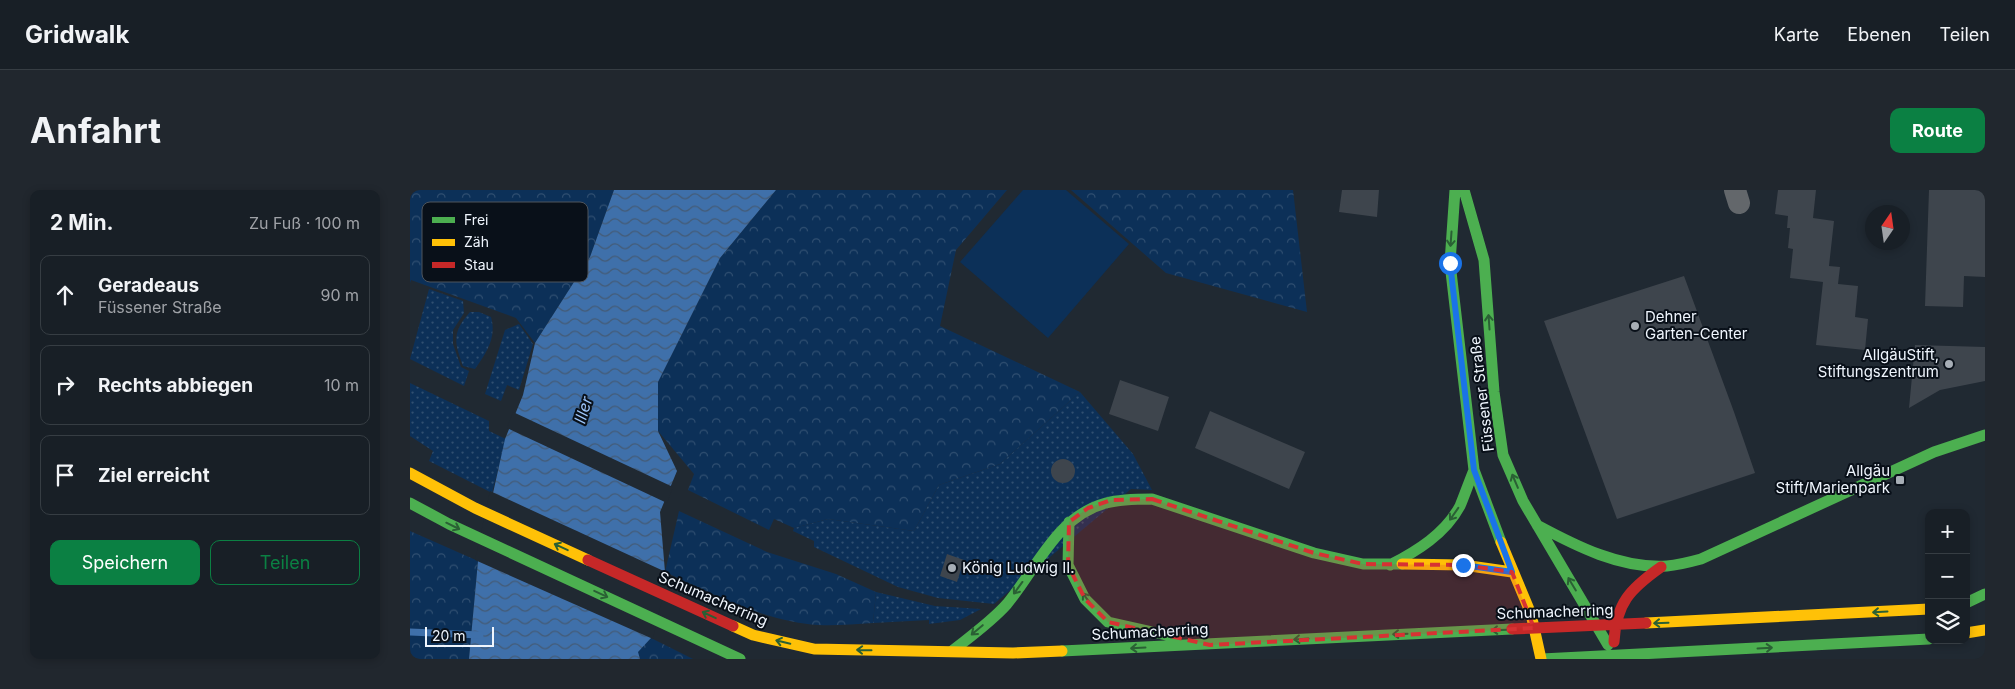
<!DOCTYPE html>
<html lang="de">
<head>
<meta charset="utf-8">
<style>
	:root { --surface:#181f26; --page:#21272e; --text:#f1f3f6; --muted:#9fa2a7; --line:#363d43; --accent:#0b8043 }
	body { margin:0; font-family:Inter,sans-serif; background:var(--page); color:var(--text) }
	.controls { position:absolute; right:15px; bottom:15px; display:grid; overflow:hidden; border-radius:10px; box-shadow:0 2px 8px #0003 }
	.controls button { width:45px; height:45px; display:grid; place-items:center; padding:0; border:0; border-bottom:1px solid var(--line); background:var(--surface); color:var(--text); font:25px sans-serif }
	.compass { position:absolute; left:1455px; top:15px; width:45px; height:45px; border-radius:50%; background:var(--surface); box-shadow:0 2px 8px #0003; rotate:13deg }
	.scale { position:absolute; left:15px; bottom:12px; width:69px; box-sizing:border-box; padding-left:5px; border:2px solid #eff5fd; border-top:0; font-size:14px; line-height:18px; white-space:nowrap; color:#eff5fd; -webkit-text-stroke:4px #091019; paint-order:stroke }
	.stop { position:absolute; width:15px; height:15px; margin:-11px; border:4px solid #1a73e8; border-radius:50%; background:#fff }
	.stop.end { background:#1a73e8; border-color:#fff; box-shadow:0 1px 5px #0008 }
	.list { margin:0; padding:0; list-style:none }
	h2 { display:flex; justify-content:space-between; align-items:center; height:65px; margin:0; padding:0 20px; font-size:21px }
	h2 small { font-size:16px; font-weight:400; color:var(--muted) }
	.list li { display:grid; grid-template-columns:32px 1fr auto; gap:15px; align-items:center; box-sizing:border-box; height:80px; margin:0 10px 10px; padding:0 10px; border:1px solid var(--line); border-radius:10px }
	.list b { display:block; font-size:19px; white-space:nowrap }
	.list p { margin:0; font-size:16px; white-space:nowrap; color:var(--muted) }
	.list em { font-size:16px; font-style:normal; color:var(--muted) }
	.actions { display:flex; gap:10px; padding:15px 20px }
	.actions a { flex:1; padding:11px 0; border:1px solid var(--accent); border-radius:10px; text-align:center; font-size:18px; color:var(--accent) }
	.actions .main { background:var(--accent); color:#fff }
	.icon { flex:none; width:28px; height:28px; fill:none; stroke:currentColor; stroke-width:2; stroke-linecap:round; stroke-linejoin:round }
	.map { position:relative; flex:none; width:1575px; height:469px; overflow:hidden; border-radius:10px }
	header { display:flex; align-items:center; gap:30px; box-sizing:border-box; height:70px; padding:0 25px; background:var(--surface); border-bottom:1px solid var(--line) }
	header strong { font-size:24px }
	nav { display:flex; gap:28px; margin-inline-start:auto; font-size:18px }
	.intro { display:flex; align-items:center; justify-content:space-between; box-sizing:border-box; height:120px; padding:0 30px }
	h1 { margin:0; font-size:35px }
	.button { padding:12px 22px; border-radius:10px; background:var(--accent); color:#fff; font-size:18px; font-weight:700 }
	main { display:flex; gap:30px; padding:0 30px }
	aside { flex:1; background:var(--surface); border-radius:10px; box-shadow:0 2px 8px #0003 }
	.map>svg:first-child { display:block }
</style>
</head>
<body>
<header>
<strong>Gridwalk</strong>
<nav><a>Karte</a><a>Ebenen</a><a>Teilen</a></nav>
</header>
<div class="intro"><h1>Anfahrt</h1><a class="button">Route</a></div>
<main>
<aside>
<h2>2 Min.<small>Zu Fuß · 100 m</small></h2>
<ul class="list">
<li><svg class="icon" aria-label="ahead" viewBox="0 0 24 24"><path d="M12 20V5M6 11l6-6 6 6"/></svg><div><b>Geradeaus</b><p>Füssener Straße</p></div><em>90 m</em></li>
<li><svg class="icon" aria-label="right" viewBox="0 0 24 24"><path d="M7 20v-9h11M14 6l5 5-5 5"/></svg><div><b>Rechts abbiegen</b></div><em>10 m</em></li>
<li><svg class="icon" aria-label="arrive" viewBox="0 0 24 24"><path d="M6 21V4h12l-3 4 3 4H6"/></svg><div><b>Ziel erreicht</b></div></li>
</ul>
<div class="actions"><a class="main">Speichern</a><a>Teilen</a></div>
</aside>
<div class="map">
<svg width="1575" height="469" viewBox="0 0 1575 469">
	<defs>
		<pattern id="grass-dots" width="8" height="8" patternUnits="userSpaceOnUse" patternTransform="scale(1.25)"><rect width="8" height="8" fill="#0c3058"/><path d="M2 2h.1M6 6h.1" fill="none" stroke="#304f71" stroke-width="1.8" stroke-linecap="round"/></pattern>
		<pattern id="forest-crowns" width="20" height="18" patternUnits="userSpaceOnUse" patternTransform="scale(1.25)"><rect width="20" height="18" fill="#0c3058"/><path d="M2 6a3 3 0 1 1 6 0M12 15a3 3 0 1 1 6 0" fill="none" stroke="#304f71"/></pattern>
		<pattern id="water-waves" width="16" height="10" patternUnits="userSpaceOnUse" patternTransform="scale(1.25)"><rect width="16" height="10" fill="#3f70aa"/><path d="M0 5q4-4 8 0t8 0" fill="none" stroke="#445b76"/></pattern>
	</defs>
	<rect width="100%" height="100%" fill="#202932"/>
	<path fill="url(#grass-dots)" d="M19,99L53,111L54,123L43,140V154L51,177L59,181L54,196L0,169Z
		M60,122H69L81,127C87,148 76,163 65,179L53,176C44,152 42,142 60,122Z
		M109,134L123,154L109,200L97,195L91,211L75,204L95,140Z
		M0,193L79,231V241L96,249L82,303L19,271L23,261L0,246Z
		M670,202L723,264L742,300L721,299L584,414L528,408L488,397L404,357V351L383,341L384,338L418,329L504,341L529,295L590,274Z
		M466,402L525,416L571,419L550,430L519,434V430L463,433Z"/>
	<path fill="url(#forest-crowns)" d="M0,0H204L180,67L125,153L106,128L1,90L0,93Z
		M366,0H597L546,60L530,136L670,202L590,274L529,295L504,341L418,329L384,338L364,329L359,340L278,300L284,284L248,241V192L310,68Z
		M661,0H883L897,122L756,83Z
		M269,321L357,362L426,384L466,402L463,433C445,434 426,436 408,435C356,432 303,404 255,382Z
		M0,341L68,371L59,469H0Z
		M241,448L283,469H230L227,462Z"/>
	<path fill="#0c3058" d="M613,0H656L719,54L638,148L550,72Z"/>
	<path fill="url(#water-waves)" d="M204,0H366L310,68L248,192V241L267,281L250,322L255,382L241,448L228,462L230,469H59L68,371L95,249L113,205L125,153L180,67Z"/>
	<path fill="#202932" d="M103,222L263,297L257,313L97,238Z
		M80,301L258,383L243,449L65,370Z"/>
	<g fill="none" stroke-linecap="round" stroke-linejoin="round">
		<path stroke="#3f70aa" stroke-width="7" d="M0,442L70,445"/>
	</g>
	<path fill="#3e454d" d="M932,0H969L967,27L929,22Z
		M1368,0H1406L1403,28L1424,31L1419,76L1430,77L1428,94L1448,96L1445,127L1458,129L1455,160L1406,155L1413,92L1380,88L1383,59L1378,58L1380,38H1377L1378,26L1365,24Z
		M1519,0H1575V87L1554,86L1553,117L1515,116Z
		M1274,86L1324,222L1345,283L1207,329L1134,131Z
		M1505,155L1575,157V191L1530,200L1499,218Z
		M710,190L759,207L748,241L699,224Z
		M800,221L895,262L879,299L785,258Z
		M641 281a12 12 0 1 1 24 0a12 12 0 1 1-24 0Z
		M537,364L554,370L547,392L530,386Z"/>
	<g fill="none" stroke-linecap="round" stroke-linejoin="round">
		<path stroke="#63676b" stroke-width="22" d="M1325,0L1329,13"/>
		<path stroke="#4caf50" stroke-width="11" d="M1045,0L1040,73L1064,280L1091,352
			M1054,0L1074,70L1084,202L1093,265L1113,311L1198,455
			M0,313L39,334L330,469
			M659,332L658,375L675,409L698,432L765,447
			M1127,335C1166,356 1211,379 1257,376C1269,375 1280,372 1291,369L1524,262L1575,245
			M980,375C1007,361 1035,344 1050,316C1055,304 1059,292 1064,280
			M1556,413L1575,404
			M542,461C561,446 581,432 597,414C627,378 647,326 696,313C711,309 727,309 742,309L904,363L953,374H992
			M652,461L1102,439
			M1132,469L1519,449"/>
		<path stroke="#ffc107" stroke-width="11" d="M0,283L65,318L178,370
			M1091,352L1121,424L1131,469
			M992,374L1053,375L1102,382
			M1236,433L1519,419
			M323,436L343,445L404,459L603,463L652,461
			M1556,443L1575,440"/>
		<path stroke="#c62828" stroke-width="11" d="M178,370L323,436
			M1102,439L1236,433
			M1204,452C1206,413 1220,399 1251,377"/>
	</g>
	<defs><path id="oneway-shaft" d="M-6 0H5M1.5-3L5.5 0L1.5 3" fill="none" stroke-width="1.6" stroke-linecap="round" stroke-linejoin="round" transform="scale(1.25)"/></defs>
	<g stroke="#2a6034">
		<use href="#oneway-shaft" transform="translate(1041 49) rotate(94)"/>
		<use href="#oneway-shaft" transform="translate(1079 132) rotate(-94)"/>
		<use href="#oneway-shaft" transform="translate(1105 291) rotate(-113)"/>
		<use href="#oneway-shaft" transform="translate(1044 324) rotate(125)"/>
		<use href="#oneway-shaft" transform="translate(43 336) rotate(26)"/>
		<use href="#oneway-shaft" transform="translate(151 357) rotate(-155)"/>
		<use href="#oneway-shaft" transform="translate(1162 394) rotate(-121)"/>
		<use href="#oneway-shaft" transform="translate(608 398) rotate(126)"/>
		<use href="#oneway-shaft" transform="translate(191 404) rotate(25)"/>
		<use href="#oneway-shaft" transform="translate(677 409) rotate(-126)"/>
		<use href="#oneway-shaft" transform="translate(1470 422) rotate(177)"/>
		<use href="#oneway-shaft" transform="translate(299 425) rotate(-155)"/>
		<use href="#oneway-shaft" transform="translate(1251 433) rotate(178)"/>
		<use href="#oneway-shaft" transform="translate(567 440) rotate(140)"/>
		<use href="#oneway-shaft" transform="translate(1089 440) rotate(178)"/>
		<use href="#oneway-shaft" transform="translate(990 444) rotate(178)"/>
		<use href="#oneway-shaft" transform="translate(891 449) rotate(176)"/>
		<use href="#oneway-shaft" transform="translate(373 452) rotate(-167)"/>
		<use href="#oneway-shaft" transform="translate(728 458) rotate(177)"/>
		<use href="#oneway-shaft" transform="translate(1355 458) rotate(-3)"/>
		<use href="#oneway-shaft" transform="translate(454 460) rotate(-179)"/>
	</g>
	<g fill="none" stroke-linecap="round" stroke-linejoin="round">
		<path stroke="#1a73e8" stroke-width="6" d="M1040,73L1064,280L1102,382L1053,375"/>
	</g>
	<path fill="#d73233" fill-opacity="0.2" stroke="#d73233" stroke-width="4" stroke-dasharray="10 6" stroke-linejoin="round" d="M742,309L904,363L953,374L1053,375L1102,382L1124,438L800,455L698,432L675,409L658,375L659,332L678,318L701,310Z"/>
	<g fill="#a7aeb6" stroke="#091019" stroke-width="2">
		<circle cx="1225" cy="136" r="5"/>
		<circle cx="1539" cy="174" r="5"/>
		<rect x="1485" y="285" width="10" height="10" rx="2.5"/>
		<circle cx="542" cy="378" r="5"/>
	</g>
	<g text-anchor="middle" stroke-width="4" stroke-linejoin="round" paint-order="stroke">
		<g font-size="15" fill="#eff5fd" stroke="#091019" text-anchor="start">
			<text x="1235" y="132">Dehner<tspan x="1235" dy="17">Garten-Center</tspan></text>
			<text x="1529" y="170" text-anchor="end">AllgäuStift,<tspan x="1529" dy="17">Stiftungszentrum</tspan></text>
			<text x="1480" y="286" text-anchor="end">Allgäu<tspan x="1480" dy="17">Stift/Marienpark</tspan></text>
			<text x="552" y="383">König Ludwig II.</text>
		</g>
		<g font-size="15" fill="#eff5fd" stroke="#091019">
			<text transform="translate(1072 204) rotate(-97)" y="5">Füssener Straße</text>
			<text transform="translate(303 409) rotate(23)" y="5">Schumacherring</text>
			<text transform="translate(1145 422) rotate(-2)" y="5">Schumacherring</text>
			<text transform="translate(740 442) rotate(-3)" y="5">Schumacherring</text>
		</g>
		<g font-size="16" font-style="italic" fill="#9dc6fb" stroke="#091019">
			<text transform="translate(173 220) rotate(-73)" y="6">Iller</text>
		</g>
	</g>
	<rect x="12" y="12" width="166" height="80" rx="8" fill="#091019" stroke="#4e555d" stroke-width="1"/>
	<rect x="22" y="27" width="23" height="6" fill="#4caf50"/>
	<rect x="22" y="49" width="23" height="7" fill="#ffc107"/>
	<rect x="22" y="72" width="23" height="6" fill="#c62828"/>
	<g font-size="14" fill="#eff5fd">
		<text x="54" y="35">Frei</text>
		<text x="54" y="57">Zäh</text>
		<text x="54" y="80">Stau</text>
	</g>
</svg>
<div class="controls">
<button>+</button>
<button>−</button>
<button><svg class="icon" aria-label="layers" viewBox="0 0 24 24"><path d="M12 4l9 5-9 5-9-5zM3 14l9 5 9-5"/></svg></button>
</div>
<svg class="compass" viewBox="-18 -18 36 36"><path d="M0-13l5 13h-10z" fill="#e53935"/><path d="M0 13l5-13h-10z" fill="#9fa2a7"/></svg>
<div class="scale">20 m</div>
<div class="stop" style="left:1040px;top:73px"></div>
<div class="stop end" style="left:1053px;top:375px"></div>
</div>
</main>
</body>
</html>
